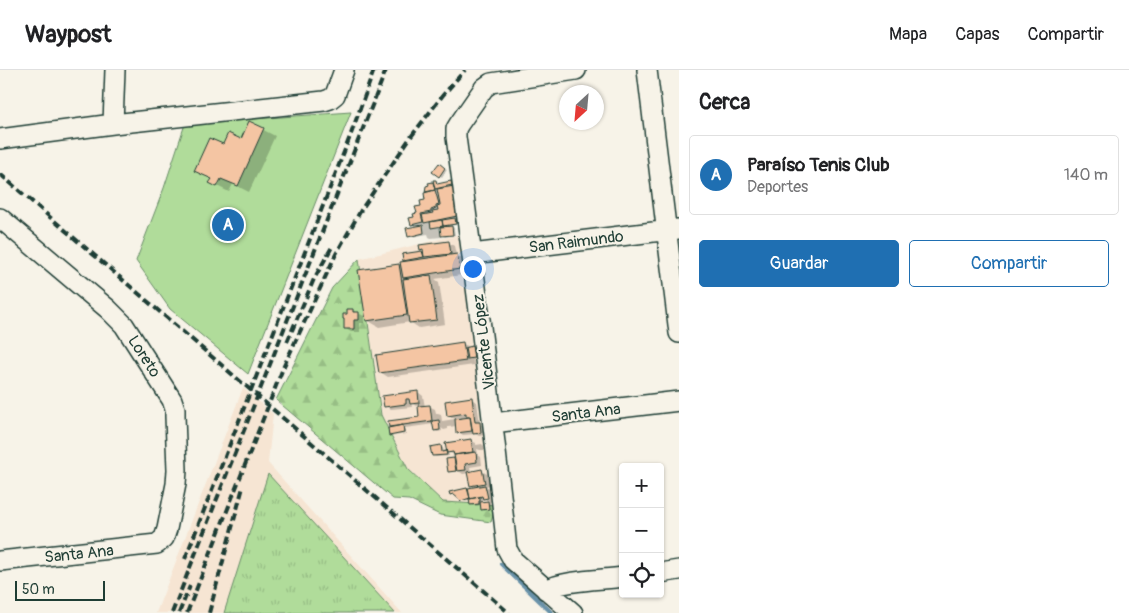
<!DOCTYPE html>
<html lang="es">
<head>
<meta charset="utf-8">
<style>
	:root { --surface:#fff; --page:#f2f2f2; --text:#202124; --muted:#757577; --line:#e0e0e0; --accent:#1f6fb2 }
	body { margin:0; font-family:Pangolin,sans-serif; background:var(--page); color:var(--text) }
	.controls { position:absolute; right:15px; bottom:15px; display:grid; overflow:hidden; border-radius:5px; box-shadow:0 1px 4px #0004 }
	.controls button { width:45px; height:45px; display:grid; place-items:center; padding:0; border:0; border-bottom:1px solid var(--line); background:var(--surface); color:var(--text); font:25px sans-serif }
	.compass { position:absolute; left:559px; top:15px; width:45px; height:45px; border-radius:50%; background:var(--surface); box-shadow:0 1px 4px #0004; rotate:206deg }
	.scale { position:absolute; left:15px; bottom:12px; width:90px; box-sizing:border-box; padding-left:5px; border:2px solid #1f3d34; border-top:0; font-size:14px; line-height:18px; white-space:nowrap; color:#1f3d34; -webkit-text-stroke:4px #f7f3e8; paint-order:stroke }
	.you { position:absolute; left:472px; top:198px; width:18px; height:18px; margin:-12px; border:4px solid #fff; border-radius:50%; background:#1a73e8; box-shadow:0 0 0 8px #1a73e833 }
	.badge { display:grid; place-items:center; width:32px; height:32px; border-radius:50%; background:var(--accent); color:#fff; font-size:16px; font-weight:700 }
	.pin { position:absolute; translate:-50% -50%; border:2px solid #fff; box-shadow:0 1px 5px #0006 }
	.list { margin:0; padding:0; list-style:none }
	h2 { display:flex; justify-content:space-between; align-items:center; height:65px; margin:0; padding:0 20px; font-size:21px }
	h2 small { font-size:16px; font-weight:400; color:var(--muted) }
	.list li { display:grid; grid-template-columns:32px 1fr auto; gap:15px; align-items:center; box-sizing:border-box; height:80px; margin:0 10px 10px; padding:0 10px; border:1px solid var(--line); border-radius:5px }
	.list b { display:block; font-size:19px; white-space:nowrap }
	.list p { margin:0; font-size:16px; white-space:nowrap; color:var(--muted) }
	.list em { font-size:16px; font-style:normal; color:var(--muted) }
	.actions { display:flex; gap:10px; padding:15px 20px }
	.actions a { flex:1; padding:11px 0; border:1px solid var(--accent); border-radius:5px; text-align:center; font-size:18px; color:var(--accent) }
	.actions .main { background:var(--accent); color:#fff }
	.icon { flex:none; width:28px; height:28px; fill:none; stroke:currentColor; stroke-width:2; stroke-linecap:round; stroke-linejoin:round }
	.map { position:relative; flex:none; width:679px; height:543px; overflow:hidden }
	header { display:flex; align-items:center; gap:30px; box-sizing:border-box; height:70px; padding:0 25px; background:var(--surface); border-bottom:1px solid var(--line) }
	header strong { font-size:24px }
	nav { display:flex; gap:28px; margin-inline-start:auto; font-size:18px }
	main { display:flex }
	aside { flex:1; background:var(--surface) }
	.map>svg:first-child { display:block }
</style>
</head>
<body>
<header>
<strong>Waypost</strong>
<nav><a>Mapa</a><a>Capas</a><a>Compartir</a></nav>
</header>
<main>
<div class="map">
<svg width="679" height="543" viewBox="0 0 679 543">
	<defs>
		<pattern id="grass-tufts" width="24" height="20" patternUnits="userSpaceOnUse" patternTransform="scale(1.25)"><rect width="24" height="20" fill="#b0dc9a"/><path d="M3 7l-1-3M5 7V3M7 7l1-3M15 17l-1-3M17 17v-4M19 17l1-3" fill="none" stroke="#97be85"/></pattern>
		<pattern id="forest-firs" width="22" height="20" patternUnits="userSpaceOnUse" patternTransform="scale(1.25)"><rect width="22" height="20" fill="#b0dc9a"/><path d="M5 1l3.5 6h-7zM16 11l3.5 6h-7z" fill="#97be85"/></pattern>
	</defs>
	<rect width="100%" height="100%" fill="#f7f3e8"/>
	<filter id="ink" filterUnits="userSpaceOnUse"><feTurbulence type="fractalNoise" baseFrequency=".02" numOctaves="2"/><feDisplacementMap in="SourceGraphic" scale="10" xChannelSelector="R" yChannelSelector="G"/><feConvolveMatrix kernelMatrix="1 2 1 2 8 2 1 2 1" color-interpolation-filters="sRGB"/></filter>
	<g filter="url(#ink)">
		<path fill="#f6e5d3" d="M460,164L472,276L496,435L443,432L408,399L381,345L359,189Z
			M243,318L273,344L268,393L402,543H156Z"/>
		<path fill="url(#grass-tufts)" stroke="#688c67" d="M268,404L395,543H224Z"/>
		<path fill="url(#forest-firs)" stroke="#688c67" d="M359,189L381,345L408,399L443,432L496,435L491,452L440,445L409,430L393,429L276,330L332,218Z"/>
		<path fill="#b0dc9a" stroke="#688c67" d="M351,42L248,304L170,239L136,191L164,118L185,54Z"/>
		<path fill="#0003" fill-rule="evenodd" d="M250,53L275,66L249,122L233,114L229,122L211,113L213,109L195,100L223,76L242,71Z
			M439,95L447,100L442,107L434,102Z
			M436,111L438,112L439,115L451,112L454,114L466,151L457,152L458,154L450,156L454,158L455,165L445,167L442,165V167L431,168L429,167L428,164L411,167L409,166L416,157L412,154L427,131L429,123L426,121L430,116V114L435,113Z
			M448,172L454,176L456,185L466,190L468,204L435,209L439,212L445,254L419,258L410,252L379,257L367,250L399,195L402,197L407,193L404,191L403,185L425,181L421,179Z
			M352,240L364,246V253H360V262H351L346,259L348,245Z
			M463,274L475,279L476,289H473L474,295L388,307L380,302Z
			M418,322L423,326L425,337L429,336L435,339L436,343H438L441,344L442,351L455,349L448,345L471,329L477,332L480,354L485,356L486,365L479,366L475,364L463,365L458,362L457,356L448,357V359L444,360L441,358L442,361L437,362L435,360L434,354L405,358L406,364L393,366L390,365L394,358L390,356L421,348L419,336H417L411,333L412,337L391,339L385,336Z
			M470,370L476,373V375L482,374L484,376L485,380H480L477,379L478,385L481,387L482,395L470,397L471,403L482,401L487,404L490,415L486,416L491,419L493,431L490,432L491,439L485,440L482,439V435L474,436L471,435V430L465,431L456,425H453L451,424L467,420L470,421L476,418L471,415L469,403L463,404L457,400V401L451,402L449,401L453,389L456,391L455,385L448,382ZM485,429L489,432L482,433V430Z
			M441,377L443,378L444,382L448,383L449,386L436,387L433,386Z"/>
		<g fill="none" stroke-linecap="round" stroke-linejoin="round">
			<path stroke="#6992a9" stroke-width="4" d="M501,494L552,543"/>
		</g>
		<path fill="#f4c5a3" stroke="#1f3d34" d="M249,51L264,58L238,116L221,109L217,117L209,113L212,109L194,101L209,68L223,74L228,63L241,69Z
			M439,93L445,98L439,107L432,102Z
			M433,110H436L437,114L451,111L452,115L435,119Z
			M433,112L435,120L425,122L426,116L429,115L428,113Z
			M454,116L457,131H454L457,146L424,153L422,145L433,143L432,141L438,140L437,136L440,135V134L437,119Z
			M435,120L439,134L436,135V138L431,140V142L421,144L423,152L411,155L409,148L414,147L413,144L417,143L415,137L421,136L420,131L425,130L424,123Z
			M455,148L456,154L443,156L442,150Z
			M442,150L443,156L431,158L430,152Z
			M423,155L424,163L408,167L406,158Z
			M452,156L453,165L441,166L440,157Z
			M449,171L451,184L424,187L423,179L420,180L419,175Z
			M422,181L424,187L403,191L402,184Z
			M457,184L460,199L403,208L400,192Z
			M399,194L407,245L366,251L358,200Z
			M431,205L437,250L409,253L403,209Z
			M347,239H353V242H359V250H354V259H344V249H343V244H347Z
			M463,272L466,291L379,303L376,285Z
			M472,276L474,288L467,289L465,278Z
			M418,321L419,333L410,334L409,329H406V334L384,337L382,326Z
			M472,327L475,352H480L481,363L473,364L470,346H466V343L447,346L445,331Z
			M430,335L432,351L389,357L388,351L419,347L418,336Z
			M470,347L472,361L456,363L455,349Z
			M439,350L440,360L434,361L432,351Z
			M403,355L404,363L389,366L388,358Z
			M471,369L473,382L454,385L453,382L447,383L445,373Z
			M441,375L442,382L446,381L447,385L432,386L430,377Z
			M476,382L477,392L465,394L466,400L457,401L454,385Z
			M454,388L456,401L448,402L446,389Z
			M482,399L485,413L470,416L467,402Z
			M485,415L488,428L483,429L482,426L470,429L468,418Z
			M467,418L470,428L461,431L453,424L450,425L449,422Z
			M480,427V431H479V434L470,435L469,429Z
			M488,431L489,439L481,440L480,432Z"/>
		<g fill="none" stroke-linecap="round" stroke-linejoin="round">
			<defs>
				<path id="minor" d="M647,0L679,263
					M113,54L115,0
					M0,69L113,54L324,31L330,29L335,25L344,0
					M0,148L108,239L124,255L172,330L175,339V346L177,400L176,414L167,459L164,468L157,474L0,491
					M472,184L678,159
					M493,353L679,331
					M660,503L679,500
					M546,520C564,510 601,510 623,507
					M573,543L513,490L507,479C492,342 475,204 456,67V59L459,54L484,18L491,13L576,0"/>
			</defs>
			<use href="#minor" stroke="#1f3d34" stroke-width="22"/>
			<use href="#minor" stroke="#f7f3e8" stroke-width="19"/>
			<path stroke="#1f3d34" stroke-width="4" stroke-dasharray="8 4" stroke-linecap="butt" d="M0,104L509,543
				M287,272L314,209L332,177
				M185,489L351,64L374,0
				M172,543L386,0
				M179,543L190,516
				M187,543L283,298L336,184L361,140L410,68L443,25L465,0
				M209,543L243,417"/>
		</g>
	</g>
	<g text-anchor="middle" stroke-width="4" stroke-linejoin="round" paint-order="stroke">
		<g font-size="16" fill="#1f3d34" stroke="#f7f3e8">
			<text transform="translate(576 171) rotate(-7)" y="6">San Raimundo</text>
			<text transform="translate(483 272) rotate(-97)" y="6">Vicente López</text>
			<text transform="translate(145 286) rotate(57)" y="6">Loreto</text>
			<text transform="translate(586 342) rotate(-7)" y="6">Santa Ana</text>
			<text transform="translate(79 483) rotate(-6)" y="6">Santa Ana</text>
		</g>
	</g>
</svg>
<div class="controls">
<button>+</button>
<button>−</button>
<button><svg class="icon" aria-label="locate" viewBox="0 0 24 24"><circle cx="12" cy="12" r="6"/><path d="M12 2v4M12 18v4M2 12h4M18 12h4"/></svg></button>
</div>
<svg class="compass" viewBox="-18 -18 36 36"><path d="M0-13l5 13h-10z" fill="#e53935"/><path d="M0 13l5-13h-10z" fill="#757577"/></svg>
<div class="scale">50 m</div>
<div class="you"></div>
<div class="pin badge" style="left:228px;top:155px">A</div>
</div>
<aside>
<h2>Cerca<small></small></h2>
<ul class="list">
<li><span class="badge">A</span><div><b>Paraíso Tenis Club</b><p>Deportes</p></div><em>140 m</em></li>
</ul>
<div class="actions"><a class="main">Guardar</a><a>Compartir</a></div>
</aside>
</main>
</body>
</html>
